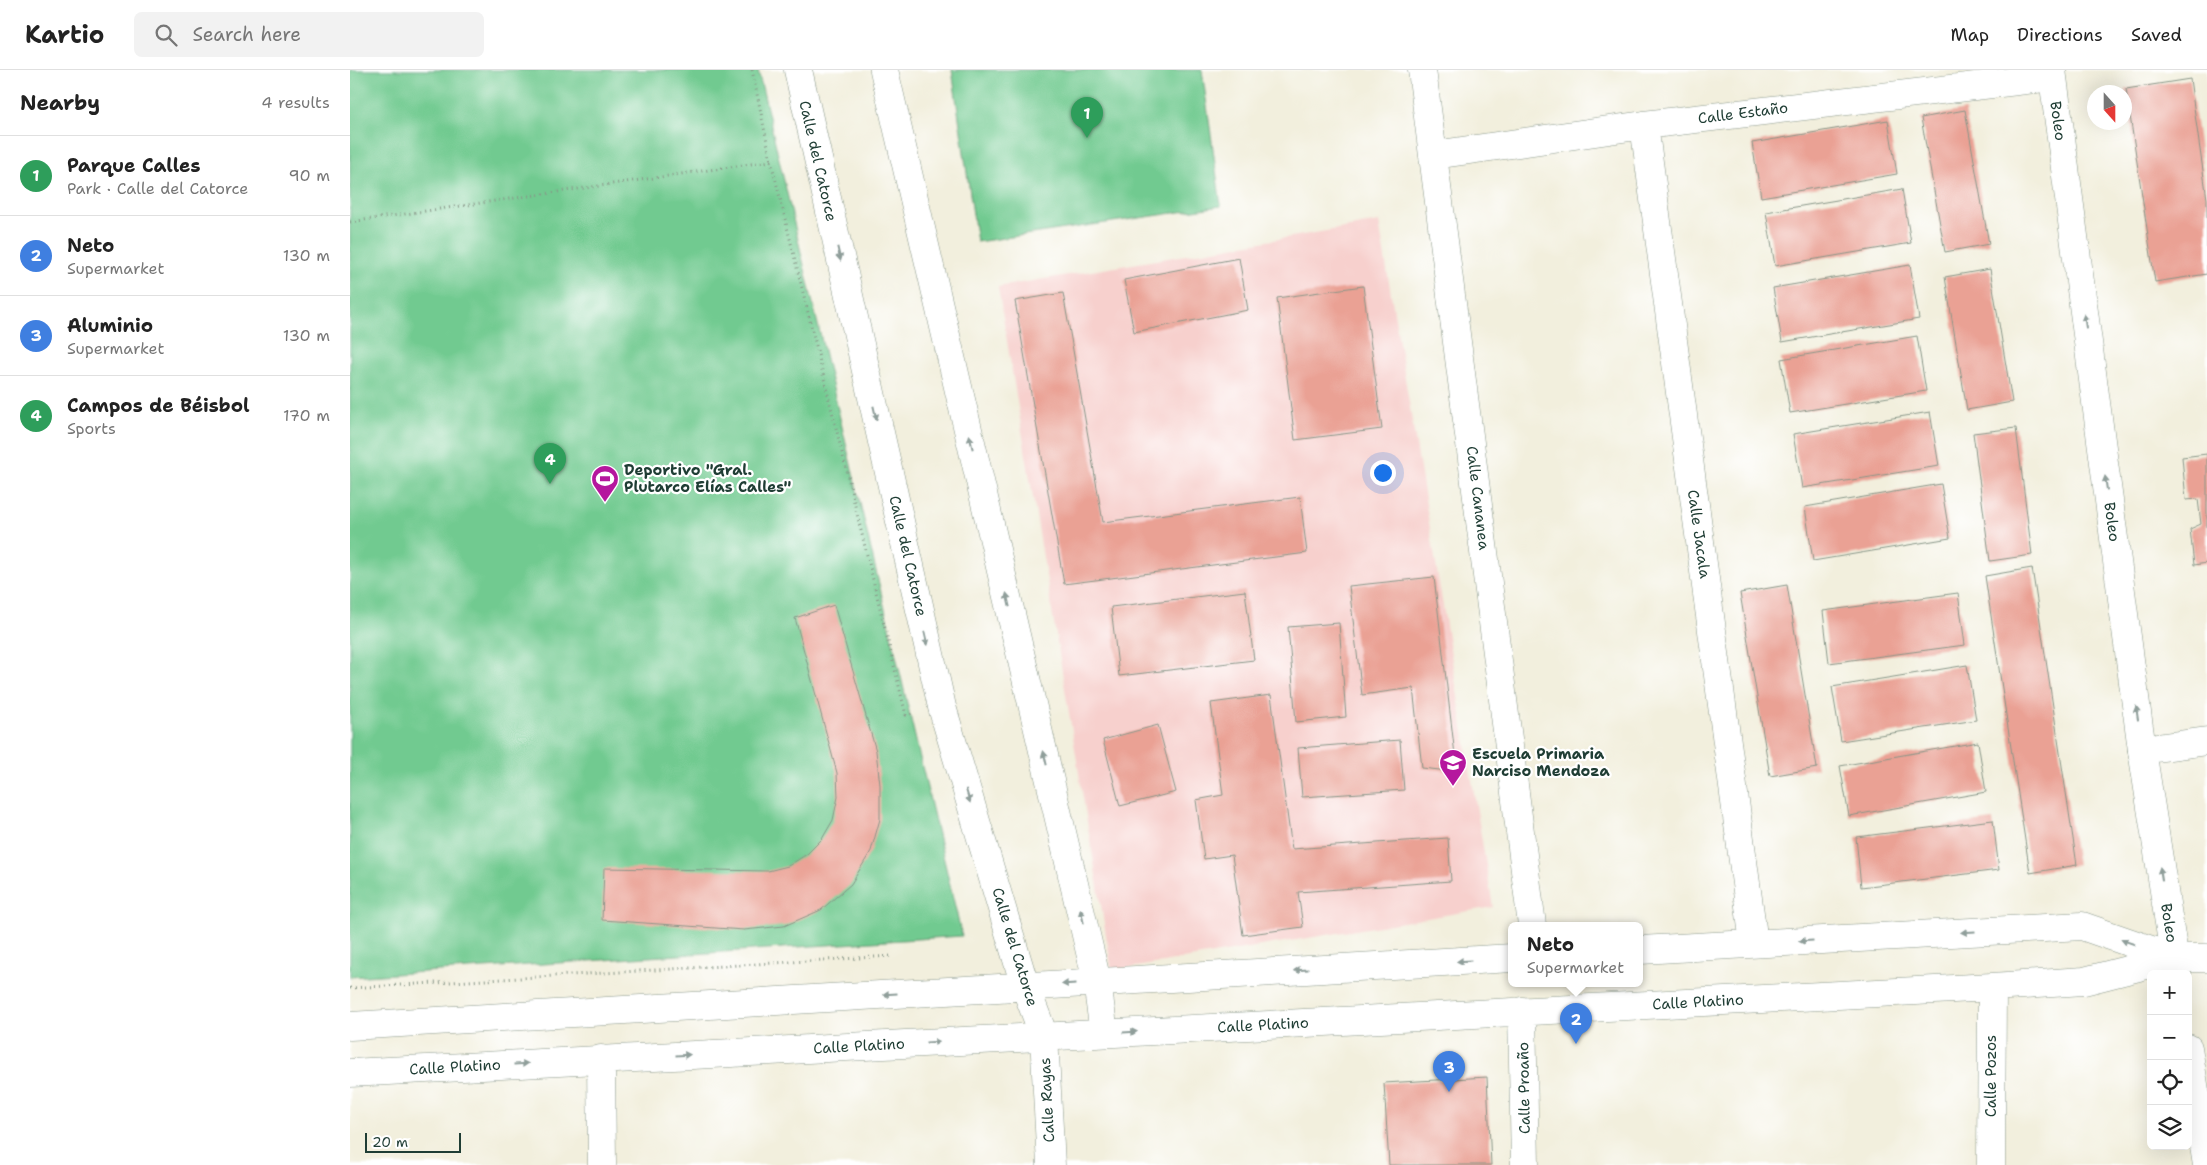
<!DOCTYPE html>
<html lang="en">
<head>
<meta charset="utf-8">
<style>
	:root { --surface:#fff; --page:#f2f2f2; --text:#222; --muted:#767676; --line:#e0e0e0; --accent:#db2777 }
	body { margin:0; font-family:"Shantell Sans",sans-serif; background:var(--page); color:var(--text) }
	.controls { position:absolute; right:15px; bottom:15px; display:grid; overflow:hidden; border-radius:8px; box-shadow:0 5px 20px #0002 }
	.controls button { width:45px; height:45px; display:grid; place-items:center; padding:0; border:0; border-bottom:1px solid var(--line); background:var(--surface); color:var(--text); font:25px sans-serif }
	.compass { position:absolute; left:1737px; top:15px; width:45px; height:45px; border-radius:50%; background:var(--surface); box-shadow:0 5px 20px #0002; rotate:159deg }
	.scale { position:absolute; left:15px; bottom:12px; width:96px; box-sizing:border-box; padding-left:5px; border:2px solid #1f3d34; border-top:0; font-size:14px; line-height:18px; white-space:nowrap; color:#1f3d34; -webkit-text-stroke:4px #fff; paint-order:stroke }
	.you { position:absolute; left:1032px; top:402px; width:18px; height:18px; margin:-12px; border:4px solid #fff; border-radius:50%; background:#1a73e8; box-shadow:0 0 0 8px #1a73e833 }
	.badge { display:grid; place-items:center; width:32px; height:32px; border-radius:50%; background:var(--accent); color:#fff; font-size:16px; font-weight:700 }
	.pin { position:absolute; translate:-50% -41px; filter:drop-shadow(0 1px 2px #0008) }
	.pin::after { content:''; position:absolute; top:26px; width:18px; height:15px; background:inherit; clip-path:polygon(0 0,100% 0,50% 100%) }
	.popup { position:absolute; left:1158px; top:852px; width:135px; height:65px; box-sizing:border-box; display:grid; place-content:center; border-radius:8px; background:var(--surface); filter:drop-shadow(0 1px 4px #0005); font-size:16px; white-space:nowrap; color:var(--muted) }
	.popup b { font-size:19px; color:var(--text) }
	.popup::after { content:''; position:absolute; left:50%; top:100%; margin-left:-10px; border:10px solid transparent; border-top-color:var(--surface) }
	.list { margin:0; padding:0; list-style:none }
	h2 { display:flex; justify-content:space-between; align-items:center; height:65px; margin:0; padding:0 20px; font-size:21px }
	h2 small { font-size:16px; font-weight:400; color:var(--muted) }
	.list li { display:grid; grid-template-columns:32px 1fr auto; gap:15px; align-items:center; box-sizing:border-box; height:80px; padding:0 20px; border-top:1px solid var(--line) }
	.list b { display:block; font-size:19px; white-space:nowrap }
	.list p { margin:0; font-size:16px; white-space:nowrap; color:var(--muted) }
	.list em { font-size:16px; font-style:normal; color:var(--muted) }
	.icon { flex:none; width:28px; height:28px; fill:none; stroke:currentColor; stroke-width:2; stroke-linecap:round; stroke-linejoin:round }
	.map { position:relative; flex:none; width:1857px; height:1095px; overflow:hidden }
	header { display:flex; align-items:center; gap:30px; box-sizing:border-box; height:70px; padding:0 25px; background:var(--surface); border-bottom:1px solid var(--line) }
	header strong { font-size:24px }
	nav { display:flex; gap:28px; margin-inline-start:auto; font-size:18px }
	.search { width:350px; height:45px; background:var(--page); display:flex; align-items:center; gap:12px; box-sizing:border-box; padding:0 18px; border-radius:8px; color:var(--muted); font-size:19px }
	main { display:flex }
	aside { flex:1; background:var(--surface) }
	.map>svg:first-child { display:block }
</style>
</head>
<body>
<header>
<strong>Kartio</strong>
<div class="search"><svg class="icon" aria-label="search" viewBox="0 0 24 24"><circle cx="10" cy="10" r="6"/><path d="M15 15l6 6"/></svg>Search here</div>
<nav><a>Map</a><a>Directions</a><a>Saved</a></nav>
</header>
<main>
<aside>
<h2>Nearby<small>4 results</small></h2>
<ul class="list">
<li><span class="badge" style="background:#2e9e5b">1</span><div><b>Parque Calles</b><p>Park · Calle del Catorce</p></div><em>90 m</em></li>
<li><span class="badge" style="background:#3f7fe0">2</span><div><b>Neto</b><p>Supermarket</p></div><em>130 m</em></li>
<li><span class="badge" style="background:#3f7fe0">3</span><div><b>Aluminio</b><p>Supermarket</p></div><em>130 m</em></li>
<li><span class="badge" style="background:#2e9e5b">4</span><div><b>Campos de Béisbol</b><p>Sports</p></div><em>170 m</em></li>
</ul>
</aside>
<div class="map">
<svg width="1857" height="1095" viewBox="0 0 1857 1095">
	<rect width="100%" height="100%" fill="#fff"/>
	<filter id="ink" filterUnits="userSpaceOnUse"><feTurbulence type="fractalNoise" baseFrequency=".02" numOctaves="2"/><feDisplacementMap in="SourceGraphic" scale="10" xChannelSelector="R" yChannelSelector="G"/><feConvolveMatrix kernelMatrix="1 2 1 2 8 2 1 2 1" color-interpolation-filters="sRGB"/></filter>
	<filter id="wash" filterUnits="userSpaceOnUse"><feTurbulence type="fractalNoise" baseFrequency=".0096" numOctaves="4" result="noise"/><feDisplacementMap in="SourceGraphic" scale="20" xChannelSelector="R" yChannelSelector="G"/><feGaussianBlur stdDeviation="1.12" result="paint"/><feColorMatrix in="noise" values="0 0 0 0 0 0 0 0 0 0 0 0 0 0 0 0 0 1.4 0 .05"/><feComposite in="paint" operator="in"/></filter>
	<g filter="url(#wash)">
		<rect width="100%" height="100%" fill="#f2efdd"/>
		<path fill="#f7d0cd" d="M1029,152L1143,837L762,901L648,217Z"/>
		<path fill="#71ca90" stroke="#488462" d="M0,0H408L612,866L0,907Z
			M602,0H852L871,136L627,172Z"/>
		<g id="blocks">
			<path fill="#eaa194" d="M1840,9L1857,129V204L1805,212L1776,19Z
				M1615,40L1639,174L1595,182L1571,48Z
				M1538,50L1547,104L1411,127L1402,73Z
				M1552,119L1561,173L1425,196L1416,142Z
				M889,188L898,240L784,262L774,210Z
				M1560,195L1569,249L1432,272L1423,218Z
				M1640,199L1662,332L1617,340L1595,207Z
				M1013,216L1032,359L945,370L927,228Z
				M713,223L753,452L950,427L957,483L714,514L665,231Z
				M1567,266L1576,321L1440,343L1431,289Z
				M1580,342L1589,396L1452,418L1443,364Z
				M1666,358L1682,485L1640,491L1623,363Z
				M1857,384V493L1844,495L1840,459L1851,454L1848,429L1836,430L1832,387Z
				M1591,414L1600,468L1463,491L1455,437Z
				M1682,498L1727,795L1680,803L1635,506Z
				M1084,507L1107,702L1072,698L1063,618L1012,625L999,516Z
				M1437,515L1467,698L1420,706L1390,523Z
				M895,521L904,590L769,606L761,537Z
				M1608,523L1615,575L1479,593L1473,541Z
				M484,535L526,681L530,715V749L521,781L501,814L471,840L434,856L394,860L252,850L254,798L418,801L438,796L457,784L472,769L483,750L488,727L487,703L445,548Z
				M989,553L996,647L946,652L938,557Z
				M1617,595L1626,650L1491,671L1482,617Z
				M921,625L942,779L1098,768L1101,811L948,822L953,857L893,865L882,785L854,789L846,730L873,725L861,633Z
				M808,655L826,722L770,736L753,670Z
				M1050,670L1054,720L952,727L948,678Z
				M1628,672L1636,722L1499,746L1490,696Z
				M1643,750L1649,800L1511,817L1506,767Z
				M1137,1007L1141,1095H1039L1034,1013Z"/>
		</g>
	</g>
	<g filter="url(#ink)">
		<use href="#blocks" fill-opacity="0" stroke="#889688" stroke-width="1"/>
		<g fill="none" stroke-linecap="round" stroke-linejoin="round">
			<defs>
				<path id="minor" d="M448,0L592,637L675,916L694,966L701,1095
					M534,0L747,912L754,963
					M1072,0L1182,855
					M1294,55L1404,873
					M1084,85L1294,55L1702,7
					M1792,680L1857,671
					M1290,880L1732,856L1824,888
					M1172,941L1175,1095
					M0,956L1162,888
					M251,989L252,1095
					M0,1003L1642,917L1734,911L1824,888H1857
					M1641,1095L1642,917"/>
				<path id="major" d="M1702,0L1792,680L1827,904
					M1838,978L1857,1095"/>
			</defs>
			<use href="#minor" stroke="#889688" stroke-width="29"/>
			<use href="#major" stroke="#889688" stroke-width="29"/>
			<path stroke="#889688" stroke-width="3" stroke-dasharray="1 4" stroke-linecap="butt" d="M402,0L421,91
				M0,152L421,91L556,645L563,643
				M0,918L542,886"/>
			<use href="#minor" stroke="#fff" stroke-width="28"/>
			<use href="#major" stroke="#fff" stroke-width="28"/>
		</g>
		<defs><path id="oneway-solid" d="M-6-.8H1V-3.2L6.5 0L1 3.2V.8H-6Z" transform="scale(1.25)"/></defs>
		<g fill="#8f9e9a">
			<use href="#oneway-solid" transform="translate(489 184) rotate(77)"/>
			<use href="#oneway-solid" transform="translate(1735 251) rotate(-98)"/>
			<use href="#oneway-solid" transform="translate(525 343) rotate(77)"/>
			<use href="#oneway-solid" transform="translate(621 372) rotate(-103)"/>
			<use href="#oneway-solid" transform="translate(1756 413) rotate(-98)"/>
			<use href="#oneway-solid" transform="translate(658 530) rotate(-103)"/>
			<use href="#oneway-solid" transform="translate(576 569) rotate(77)"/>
			<use href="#oneway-solid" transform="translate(1787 643) rotate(-98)"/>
			<use href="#oneway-solid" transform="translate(695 688) rotate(-103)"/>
			<use href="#oneway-solid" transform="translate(618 726) rotate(73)"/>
			<use href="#oneway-solid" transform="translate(1811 804) rotate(-99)"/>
			<use href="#oneway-solid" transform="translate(732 846) rotate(-103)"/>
			<use href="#oneway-solid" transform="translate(1618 862) rotate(177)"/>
			<use href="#oneway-solid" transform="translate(1456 871) rotate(177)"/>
			<use href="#oneway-solid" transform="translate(1778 872) rotate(-161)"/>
			<use href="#oneway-solid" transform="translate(1114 891) rotate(177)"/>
			<use href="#oneway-solid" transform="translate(951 900) rotate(177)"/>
			<use href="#oneway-solid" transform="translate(719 914) rotate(177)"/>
			<use href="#oneway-solid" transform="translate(540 924) rotate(177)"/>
			<use href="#oneway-solid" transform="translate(780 962) rotate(-3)"/>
			<use href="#oneway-solid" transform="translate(583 972) rotate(-3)"/>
			<use href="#oneway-solid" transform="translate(333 985) rotate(-3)"/>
			<use href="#oneway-solid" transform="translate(171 994) rotate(-3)"/>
		</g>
	</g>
	<defs>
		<symbol id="stadium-pin" viewBox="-11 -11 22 30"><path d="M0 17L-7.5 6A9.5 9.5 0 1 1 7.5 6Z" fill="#b5179e" stroke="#fff"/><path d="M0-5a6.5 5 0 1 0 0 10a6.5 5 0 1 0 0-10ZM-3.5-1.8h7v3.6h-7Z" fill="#fff"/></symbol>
		<symbol id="school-pin" viewBox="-11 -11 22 30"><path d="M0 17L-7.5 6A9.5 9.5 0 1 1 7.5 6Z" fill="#b5179e" stroke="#fff"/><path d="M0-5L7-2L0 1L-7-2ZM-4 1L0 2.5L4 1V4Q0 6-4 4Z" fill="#fff"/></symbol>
	</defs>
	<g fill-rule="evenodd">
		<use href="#stadium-pin" x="239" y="393" width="32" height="43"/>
		<use href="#school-pin" x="1087" y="677" width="32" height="43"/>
	</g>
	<g text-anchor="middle" stroke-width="4.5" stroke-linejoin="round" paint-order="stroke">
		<g font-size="15" fill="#1f3d34" stroke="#fff">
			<text transform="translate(1393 43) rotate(-7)" y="5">Calle Estaño</text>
			<text transform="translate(1708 51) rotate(82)" y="5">Boleo</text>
			<text transform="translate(468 91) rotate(77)" y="5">Calle del Catorce</text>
			<text transform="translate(1128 428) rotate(83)" y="5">Calle Cananea</text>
			<text transform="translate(1762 452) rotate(82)" y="5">Boleo</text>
			<text transform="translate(1349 464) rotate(82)" y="5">Calle Jacala</text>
			<text transform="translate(558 486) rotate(77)" y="5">Calle del Catorce</text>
			<text transform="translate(1819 853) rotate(81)" y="5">Boleo</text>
			<text transform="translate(665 877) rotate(73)" y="5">Calle del Catorce</text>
			<text transform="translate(1348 932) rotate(-3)" y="5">Calle Platino</text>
			<text transform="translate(913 955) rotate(-3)" y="5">Calle Platino</text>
			<text transform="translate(509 976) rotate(-3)" y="5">Calle Platino</text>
			<text transform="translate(105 997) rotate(-3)" y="5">Calle Platino</text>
			<text transform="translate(1641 1006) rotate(-90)" y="5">Calle Pozos</text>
			<text transform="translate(1174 1018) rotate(-91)" y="5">Calle Proaño</text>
			<text transform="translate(697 1030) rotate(-93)" y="5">Calle Rayas</text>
		</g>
		<g font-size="15" font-weight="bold" fill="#1f3d34" stroke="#fff" text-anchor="start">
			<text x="274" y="405">Deportivo "Gral.<tspan x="274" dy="17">Plutarco Elías Calles"</tspan></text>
			<text x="1122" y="689">Escuela Primaria<tspan x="1122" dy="17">Narciso Mendoza</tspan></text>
		</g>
	</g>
</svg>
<div class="controls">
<button>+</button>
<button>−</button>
<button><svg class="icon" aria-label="locate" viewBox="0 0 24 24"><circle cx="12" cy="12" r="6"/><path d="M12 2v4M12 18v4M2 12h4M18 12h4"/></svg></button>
<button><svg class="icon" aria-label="layers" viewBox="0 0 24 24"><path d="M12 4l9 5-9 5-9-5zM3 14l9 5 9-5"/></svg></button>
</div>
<svg class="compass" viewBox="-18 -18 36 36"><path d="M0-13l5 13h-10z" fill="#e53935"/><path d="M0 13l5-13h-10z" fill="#767676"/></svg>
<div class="scale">20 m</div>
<div class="you"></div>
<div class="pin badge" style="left:737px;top:68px;background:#2e9e5b">1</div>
<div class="pin badge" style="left:1226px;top:974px;background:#3f7fe0">2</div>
<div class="popup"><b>Neto</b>Supermarket</div>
<div class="pin badge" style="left:1099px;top:1022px;background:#3f7fe0">3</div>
<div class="pin badge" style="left:200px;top:414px;background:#2e9e5b">4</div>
</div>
</main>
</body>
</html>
